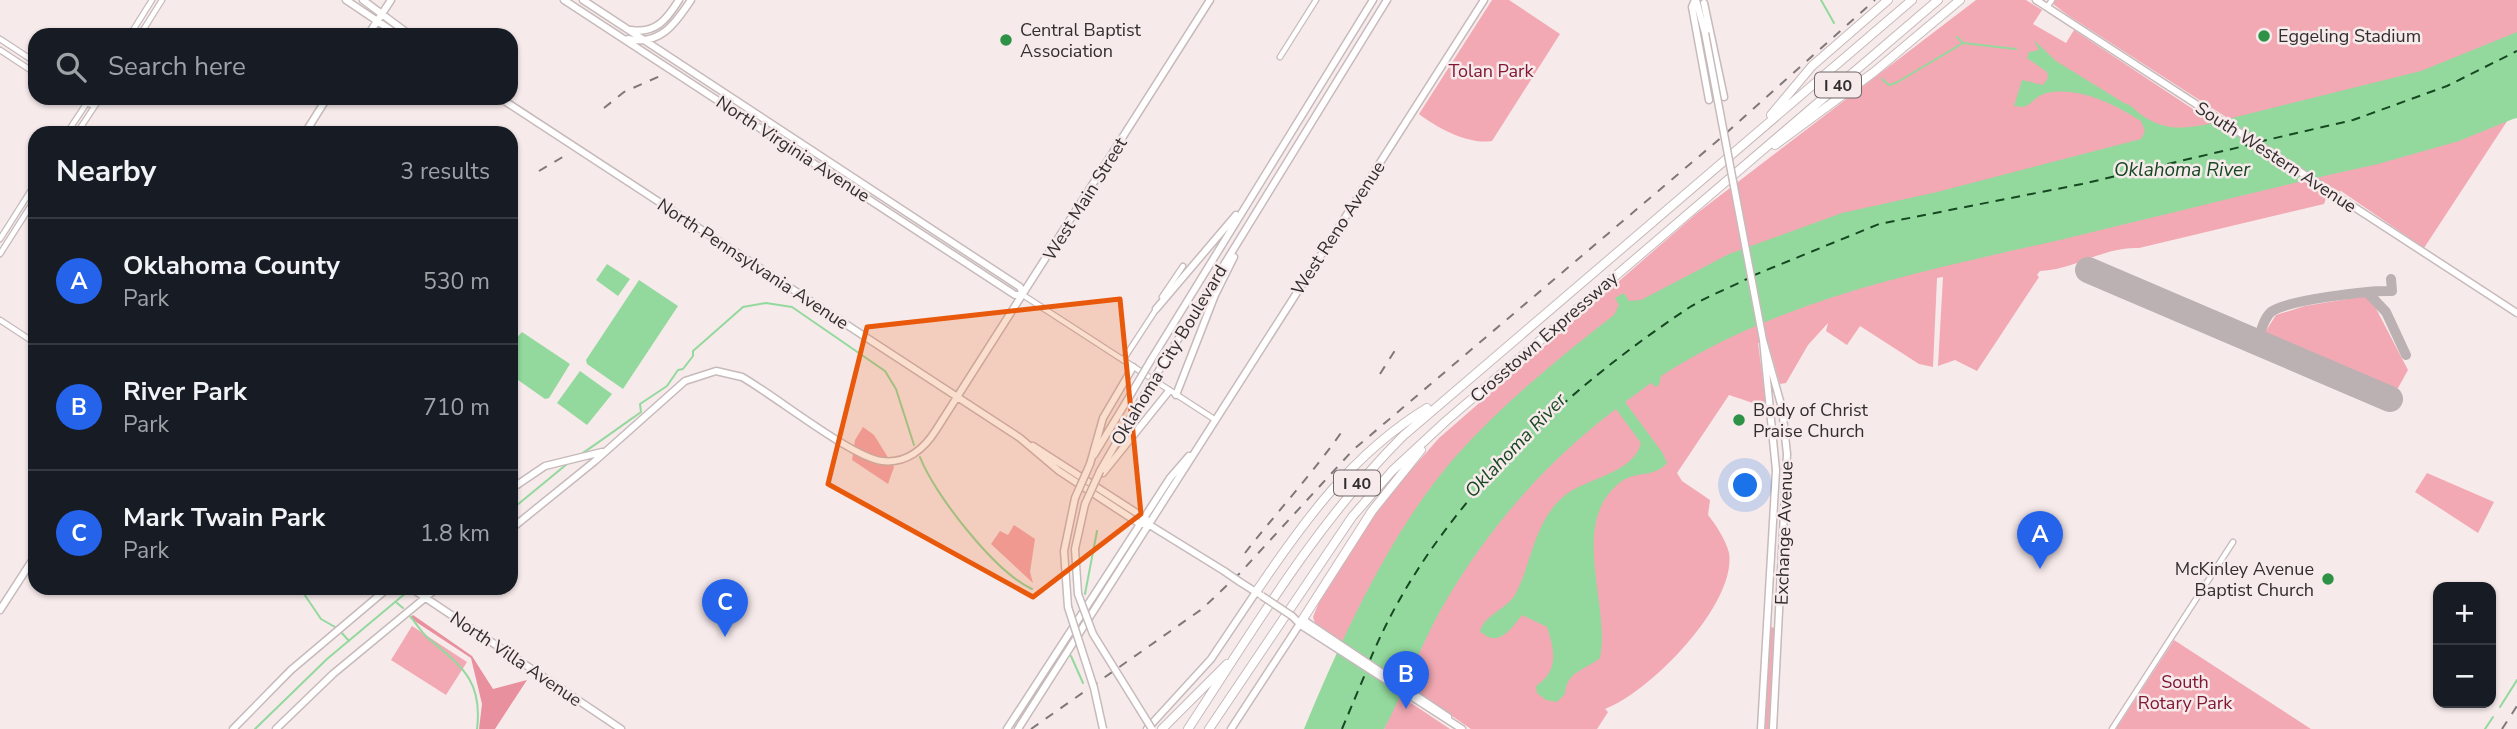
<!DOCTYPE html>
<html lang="en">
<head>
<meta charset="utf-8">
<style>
	:root { --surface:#171b24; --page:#20242c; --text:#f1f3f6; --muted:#9ea1a6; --line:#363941; --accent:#2563eb }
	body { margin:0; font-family:"Nunito Sans",sans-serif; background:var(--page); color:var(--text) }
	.controls { position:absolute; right:21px; bottom:21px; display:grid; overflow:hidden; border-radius:14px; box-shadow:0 2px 5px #0004 }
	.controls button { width:63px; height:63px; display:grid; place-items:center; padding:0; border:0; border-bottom:2px solid var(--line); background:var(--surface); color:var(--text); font:35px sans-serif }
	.you { position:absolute; left:1746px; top:486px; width:24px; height:24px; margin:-18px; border:5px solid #fff; border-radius:50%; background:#1a73e8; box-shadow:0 0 0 10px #1a73e833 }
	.badge { display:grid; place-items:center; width:46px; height:46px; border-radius:50%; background:var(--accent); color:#fff; font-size:23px; font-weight:700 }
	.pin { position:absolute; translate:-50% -58px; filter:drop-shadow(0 2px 4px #0008) }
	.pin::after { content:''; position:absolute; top:37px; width:24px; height:21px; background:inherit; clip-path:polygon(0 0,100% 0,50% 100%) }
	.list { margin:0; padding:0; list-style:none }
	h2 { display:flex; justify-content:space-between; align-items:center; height:91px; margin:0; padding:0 28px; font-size:30px }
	h2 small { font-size:23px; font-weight:400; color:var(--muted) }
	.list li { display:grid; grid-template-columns:46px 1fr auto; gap:21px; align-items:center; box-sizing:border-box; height:126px; padding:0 28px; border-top:2px solid var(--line) }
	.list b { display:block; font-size:26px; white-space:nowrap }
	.list p { margin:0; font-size:23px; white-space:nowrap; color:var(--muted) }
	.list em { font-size:23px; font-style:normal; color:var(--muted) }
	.icon { flex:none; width:38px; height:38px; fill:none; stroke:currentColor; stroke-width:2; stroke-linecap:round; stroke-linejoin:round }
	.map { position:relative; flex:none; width:2517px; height:729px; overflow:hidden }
	.search { position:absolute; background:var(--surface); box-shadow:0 2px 5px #0004; left:28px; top:28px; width:490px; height:77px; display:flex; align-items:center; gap:18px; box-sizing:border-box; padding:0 24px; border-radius:21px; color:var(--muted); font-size:26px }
	.panel { position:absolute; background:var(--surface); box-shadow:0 2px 5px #0004; left:28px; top:126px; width:490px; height:469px; border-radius:21px }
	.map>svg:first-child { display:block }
</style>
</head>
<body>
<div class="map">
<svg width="2517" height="729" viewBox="0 0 2517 729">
	<rect width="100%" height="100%" fill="#f7eaeb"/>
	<path fill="#f2a9b3" d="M1492,0H1509L1560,34L1492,141C1469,145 1437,128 1419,114Z
		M1976,0H2026L2042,10L2033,24L2066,43L2074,30L2214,123L2229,119L2069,16L2053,4L2055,0H2517V106L2424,248L2341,191L2327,195L2324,204L2139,248C2104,246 2075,270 2040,271L2037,275L2039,277L1977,371L1955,360L1938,366L1943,277L1937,278L1933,367L1919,364L1860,326L1847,345L1826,331L1828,323L1808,345L1786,383L1780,384L1768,342L1758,343L1766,403L1762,406L1729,395L1677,473L1682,481L1710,500L1708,515C1716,525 1726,540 1729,553C1737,604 1649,693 1605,709L1608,712L1597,729H1471L1315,623L1313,617L1322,595L1381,504L1439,438L1696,214Z
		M2365,296L2370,297L2408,370L2398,388L2389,391L2264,334L2276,315L2305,306Z
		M863,427L874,435L894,467L888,484L852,460L855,440Z
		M2427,473L2494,502L2478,533L2415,492Z
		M1014,525L1035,539L1030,572L1033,583L991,544L1000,531L1008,535Z
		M412,626L467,662L446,695L391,660Z
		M1770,627L1776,628L1771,729H1765Z
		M2174,640L2311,729H2116Z
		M1399,695L1450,729H1384Z"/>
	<path fill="#e9909e" d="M413,615L472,656L493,689L527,680L495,729H479L482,704L471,658L410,618Z"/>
	<path fill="#93d99d" d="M2517,32V118L2513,119L2459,141L2378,164C2273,187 2169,214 2064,239C1924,271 1784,297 1661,376L1659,385L1656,387L1651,383L1625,402L1662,452L1667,463C1654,478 1636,471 1622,481C1567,521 1611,604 1600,658C1585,670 1566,672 1565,694L1557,702L1546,700L1537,693L1536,686C1559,670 1555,652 1547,627L1522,615C1511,629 1498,649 1480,631C1485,614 1508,609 1516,593C1532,562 1534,522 1563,497C1584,478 1634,474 1641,443L1616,409C1544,463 1483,534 1439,613C1418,651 1404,692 1384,729H1304C1342,638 1390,531 1456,456C1503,403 1559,358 1614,315L1619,305L1615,298L1624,293L1629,301L1641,300L1729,254L1842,213L1937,192L2141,139L2145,131L2141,121C2116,105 2079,86 2047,93C2037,95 2033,103 2024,107L2014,106L2022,80L2043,85L2048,78L2047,72L2027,58L2029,52L2039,50L2034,40L2056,61L2124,103C2133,105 2135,111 2143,116C2165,130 2179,129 2204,125L2421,71Z
		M607,264L630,279L618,296L596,280Z
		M639,280L678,306L623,389L587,364L586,360Z
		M522,332L570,364L549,398L545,399L511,375V344Z
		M580,371L612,394L587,425L557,403Z"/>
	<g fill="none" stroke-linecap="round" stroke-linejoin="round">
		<path stroke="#93d99d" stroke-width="2" d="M1821,0L1834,23
			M1957,37L1963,43L2016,49
			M1882,79L1889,85L1896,83L1963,43
			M580,455C602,440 620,427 641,412L640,404L667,386L678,370L683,369L693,356V351L743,307L766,303L792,307L885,371L896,389L914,445
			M920,457C934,494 995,572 1032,589
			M511,510L567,464
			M300,588L321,619L335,627
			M1085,594L1097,531
			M397,603L403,608
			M410,616C416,623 421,632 428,638C461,666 483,680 477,729
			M341,632L349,641
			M1071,656L1083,683
			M2500,707L2517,680
			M255,729L327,659L407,592
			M2485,729L2493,717"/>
		<path stroke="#164822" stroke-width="2" stroke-dasharray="9 7" stroke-linecap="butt" d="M2258,142L2353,120L2447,86L2517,51
			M1752,276L1879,224L2082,184L2253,144
			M1370,660C1431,513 1559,394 1690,307C1708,296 1729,288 1747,279
			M1342,729L1366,672"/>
		<path stroke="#bcb1b2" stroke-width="10" d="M2367,292L2386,312L2406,355
			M2257,342C2261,333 2263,319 2271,312C2286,300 2371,290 2392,291L2391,279"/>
		<path stroke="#bcb1b2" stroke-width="26" d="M2088,270L2390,399"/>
		<defs>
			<path id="minor" d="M2047,7L2052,0
				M130,35L152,0
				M140,35L162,0
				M0,39L35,62
				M0,50L35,73
				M1280,57L1316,0
				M72,98L94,106
				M67,133L90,98
				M77,133L100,98
				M0,239L35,184
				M0,254L35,199
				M1023,295L1214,419
				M1162,297L1183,266
				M0,320L35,343
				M1123,360L1157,308
				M2112,729L2233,542"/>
			<path id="major" d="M346,0L398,35
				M363,0L410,35
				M564,0L1015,295H1023
				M583,0L1020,287L1023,295
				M1695,0L1692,7L1709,100
				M1696,0L1705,33
				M2036,0L2517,313
				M1704,3L1724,97
				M631,30C656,34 667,19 679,0
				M368,35L391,0
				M628,39C660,46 675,24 691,0
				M500,98L1020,438L1059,471L1140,524H1148L1224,571
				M305,133L327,98
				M1156,309L1236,215
				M1763,340L1782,408L1787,454L1773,729
				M1151,360L1373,0
				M1161,367L1387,0
				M1176,395L1215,295L1234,257
				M1033,446L1146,519
				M1094,455L1131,394
				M1090,464L1103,418L1133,367
				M1100,471L1141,400
				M1103,473L1169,391
				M511,489L545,466L602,452
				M511,529L595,461L685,381L716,371L742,377C774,395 851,457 882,461C906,464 924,449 936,430L1210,0
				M1240,582L1259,594
				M411,588L621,729
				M1078,594L1075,549L1085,504
				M1068,607L1064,551L1075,498
				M0,610L35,556
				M1292,616L1302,626L1462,729
				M1301,622L1305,621L1448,717
				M233,729L291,670L388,588
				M276,729L333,674L437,588
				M1007,729L1170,478L1189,456
				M1018,729L1484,0
				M1147,729L1211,659L1256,592
				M1231,729L1301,622
				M1761,729L1776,470L1763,340"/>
			<path id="highway" d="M1771,115L1812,66L1888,0
				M1775,145L1874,72L1960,0
				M1256,592C1304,521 1352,454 1427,408
				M1301,622L1372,511L1421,450
				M1162,729L1227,664
				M1188,729C1255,627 1317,522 1403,436L1912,0
				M1209,729L1352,517L1392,471L1446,421L1938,0"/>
		</defs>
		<use href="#minor" stroke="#c7babb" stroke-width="7"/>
		<use href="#major" stroke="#c7babb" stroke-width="9"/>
		<use href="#highway" stroke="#c7babb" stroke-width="10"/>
		<use href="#minor" stroke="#fff" stroke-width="4.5"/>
		<use href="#major" stroke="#fff" stroke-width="6"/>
		<use href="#highway" stroke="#fff" stroke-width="8"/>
		<path stroke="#807878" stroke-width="2" stroke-dasharray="9 9" stroke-linecap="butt" d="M604,108L624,92L660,76
			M539,171L566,155
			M1380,374L1399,344
			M1245,553C1277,512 1313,473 1343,430
			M1031,729L1202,609L1240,573L1353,450L1716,142L1875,0
			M2502,729L2517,706"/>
		<defs>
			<path id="major-bridge" d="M1705,33L1763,340
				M1131,394L1151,360
				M1141,400L1161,367
				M1075,498L1090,464
				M1085,504L1100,471
				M1224,571L1240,582
				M1078,594L1093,634L1152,729
				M1262,596L1292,616
				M1068,607L1094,688L1103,729"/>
		</defs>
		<use href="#major-bridge" stroke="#c7babb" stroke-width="9" stroke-linecap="butt"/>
		<use href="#major-bridge" stroke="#fff" stroke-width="6"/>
	</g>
	<path fill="#e8590c" fill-opacity="0.2" stroke="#e8590c" stroke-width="5" stroke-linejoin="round" d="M1120,299L1141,514L1033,597L828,484L867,327Z"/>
	<g fill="#2d9146" stroke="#f7eaeb" stroke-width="2.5">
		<circle cx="2264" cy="36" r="7"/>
		<circle cx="1006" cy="40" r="7"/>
		<circle cx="1739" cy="420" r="7"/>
		<circle cx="2328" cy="579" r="7"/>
	</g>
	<g text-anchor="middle" stroke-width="5" stroke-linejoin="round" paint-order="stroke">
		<g fill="#f7eaeb" stroke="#6e6667" stroke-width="2">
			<rect x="1815" y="72.5" width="46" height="25" rx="5"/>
			<rect x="1334" y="470.5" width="46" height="25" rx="5"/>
		</g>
		<g font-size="16" font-weight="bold" fill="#332e2e">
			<text x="1838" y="91">I 40</text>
			<text x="1357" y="489">I 40</text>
		</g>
		<g font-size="18" fill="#332e2e" stroke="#f7eaeb" text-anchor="start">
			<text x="1020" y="36">Central Baptist<tspan x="1020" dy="21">Association</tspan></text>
			<text x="2278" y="42">Eggeling Stadium</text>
			<text x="1753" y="416">Body of Christ<tspan x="1753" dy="21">Praise Church</tspan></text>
			<text x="2314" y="575" text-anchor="end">McKinley Avenue<tspan x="2314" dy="21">Baptist Church</tspan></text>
		</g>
		<g font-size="18" fill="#811836" stroke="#f7eaeb">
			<text x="1491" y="77">Tolan Park</text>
			<text x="2185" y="688">South<tspan x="2185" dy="21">Rotary Park</tspan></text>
		</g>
		<g font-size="18" fill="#332e2e" stroke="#f7eaeb">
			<text transform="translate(793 149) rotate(33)" y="6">North Virginia Avenue</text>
			<text transform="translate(2276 157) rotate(33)" y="6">South Western Avenue</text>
			<text transform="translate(1085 199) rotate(-58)" y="6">West Main Street</text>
			<text transform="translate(1338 228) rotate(-57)" y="6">West Reno Avenue</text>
			<text transform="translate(753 264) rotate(33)" y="6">North Pennsylvania Avenue</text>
			<text transform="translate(1544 337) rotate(-41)" y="6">Crosstown Expressway</text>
			<text transform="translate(1169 355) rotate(-59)" y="6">Oklahoma City Boulevard</text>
			<text transform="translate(1784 533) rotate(-88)" y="6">Exchange Avenue</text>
			<text transform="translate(516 659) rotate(34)" y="6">North Villa Avenue</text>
		</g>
		<g font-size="19" font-style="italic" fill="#164822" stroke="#f7eaeb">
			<text x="2182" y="176">Oklahoma River</text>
			<text transform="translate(1515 445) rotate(-46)" y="7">Oklahoma River</text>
		</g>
	</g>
</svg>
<div class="controls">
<button>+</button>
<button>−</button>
</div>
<div class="you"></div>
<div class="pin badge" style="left:2040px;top:569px">A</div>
<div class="pin badge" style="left:1406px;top:709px">B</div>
<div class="pin badge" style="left:725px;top:637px">C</div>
<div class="search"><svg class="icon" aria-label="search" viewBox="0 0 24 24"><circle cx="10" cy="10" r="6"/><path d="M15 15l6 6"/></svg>Search here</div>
<section class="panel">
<h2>Nearby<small>3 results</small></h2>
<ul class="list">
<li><span class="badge">A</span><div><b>Oklahoma County</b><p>Park</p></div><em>530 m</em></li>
<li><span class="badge">B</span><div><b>River Park</b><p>Park</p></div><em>710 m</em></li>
<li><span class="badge">C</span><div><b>Mark Twain Park</b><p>Park</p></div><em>1.8 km</em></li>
</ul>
</section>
</div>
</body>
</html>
